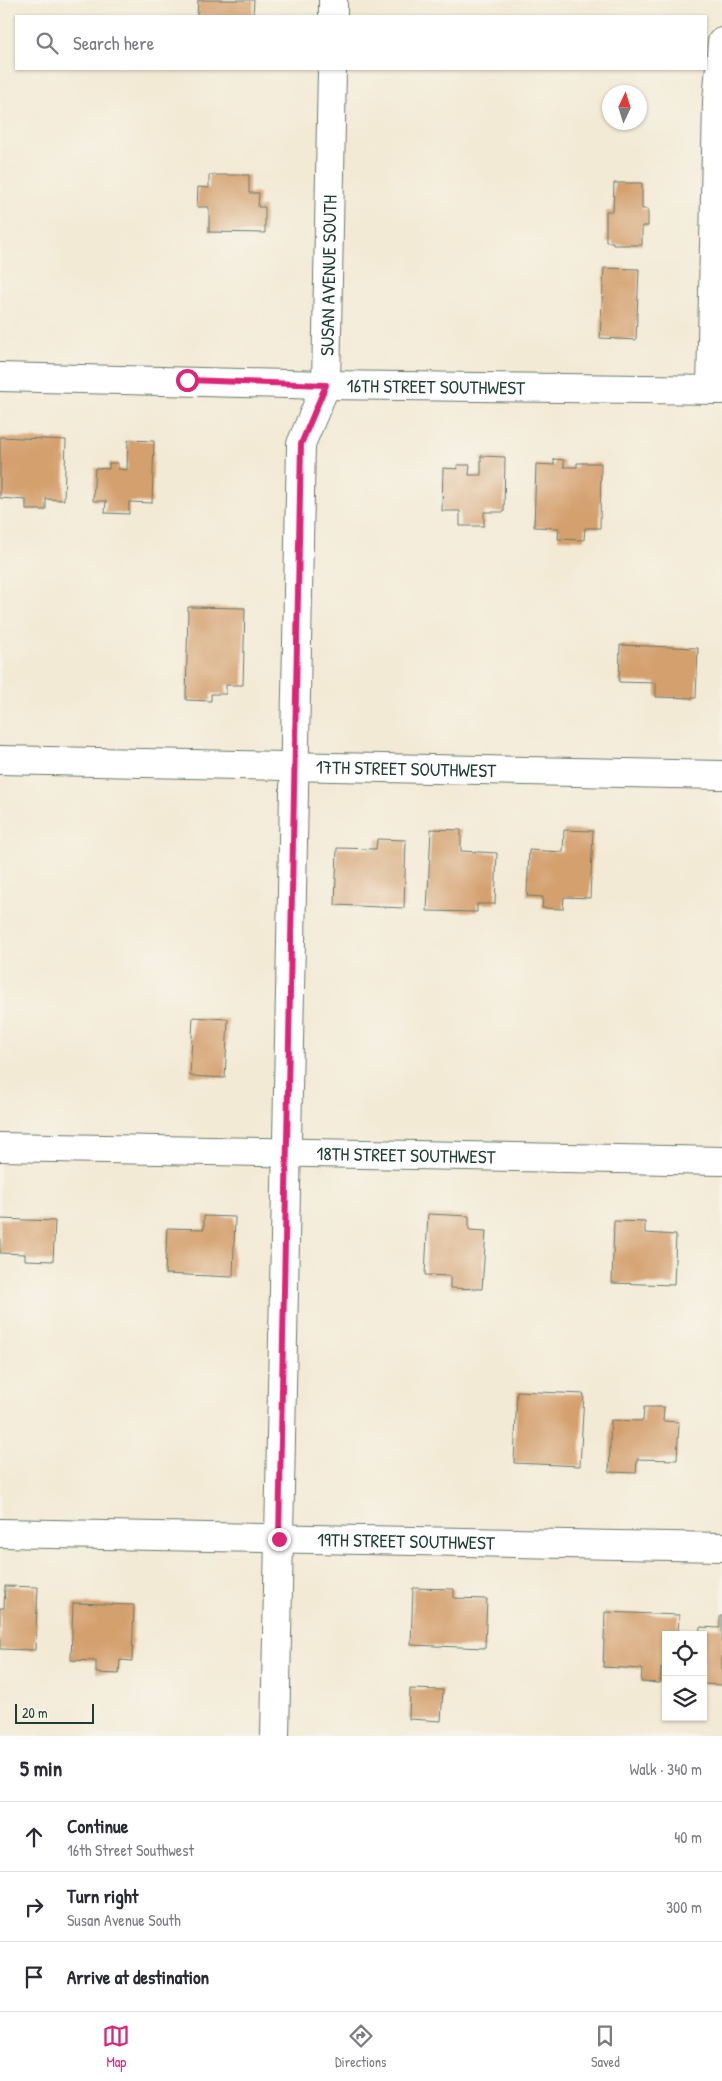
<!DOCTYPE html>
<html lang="en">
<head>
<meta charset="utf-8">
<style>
	:root { --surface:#fff; --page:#f2f2f3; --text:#2b2b33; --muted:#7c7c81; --line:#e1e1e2; --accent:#db2777 }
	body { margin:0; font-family:"Patrick Hand",sans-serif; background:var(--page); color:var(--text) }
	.controls { position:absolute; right:15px; bottom:15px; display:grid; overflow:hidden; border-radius:0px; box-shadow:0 1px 4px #0004 }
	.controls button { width:45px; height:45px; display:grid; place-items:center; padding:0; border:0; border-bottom:1px solid var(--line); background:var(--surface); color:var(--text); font:25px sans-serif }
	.compass { position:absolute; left:602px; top:85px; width:45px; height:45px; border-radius:50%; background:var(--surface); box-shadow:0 1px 4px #0004; rotate:4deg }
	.scale { position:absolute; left:15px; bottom:12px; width:79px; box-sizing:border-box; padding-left:5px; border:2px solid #1f3d34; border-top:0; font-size:14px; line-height:18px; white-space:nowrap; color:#1f3d34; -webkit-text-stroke:4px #f7f3e8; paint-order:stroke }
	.stop { position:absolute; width:15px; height:15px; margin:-11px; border:4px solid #db2777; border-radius:50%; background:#fff }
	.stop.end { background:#db2777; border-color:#fff; box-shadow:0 1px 5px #0008 }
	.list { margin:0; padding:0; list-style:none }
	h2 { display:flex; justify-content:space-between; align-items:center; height:65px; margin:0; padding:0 20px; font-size:21px }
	h2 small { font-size:16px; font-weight:400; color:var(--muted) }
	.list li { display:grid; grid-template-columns:32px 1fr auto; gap:15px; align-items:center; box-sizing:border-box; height:70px; padding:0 20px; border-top:1px solid var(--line) }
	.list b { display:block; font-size:19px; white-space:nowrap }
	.list p { margin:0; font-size:16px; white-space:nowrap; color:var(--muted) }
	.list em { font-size:16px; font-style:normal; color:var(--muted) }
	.icon { flex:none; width:28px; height:28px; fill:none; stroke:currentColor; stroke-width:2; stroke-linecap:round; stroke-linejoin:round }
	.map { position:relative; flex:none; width:722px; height:1736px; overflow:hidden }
	.search { position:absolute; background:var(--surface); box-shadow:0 1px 4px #0004; left:15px; right:15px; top:15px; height:55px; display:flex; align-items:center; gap:12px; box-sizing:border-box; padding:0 18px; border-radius:0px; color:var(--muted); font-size:19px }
	.sheet { height:275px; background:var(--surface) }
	nav { display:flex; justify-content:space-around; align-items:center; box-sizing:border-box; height:70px; border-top:1px solid var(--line); background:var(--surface); font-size:14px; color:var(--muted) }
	nav a { display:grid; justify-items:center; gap:2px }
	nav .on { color:var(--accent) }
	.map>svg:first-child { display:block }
</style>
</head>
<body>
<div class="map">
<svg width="722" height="1736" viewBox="0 0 722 1736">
	<rect width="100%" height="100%" fill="#f7f3e8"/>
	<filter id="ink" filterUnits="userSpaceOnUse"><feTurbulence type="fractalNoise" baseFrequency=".02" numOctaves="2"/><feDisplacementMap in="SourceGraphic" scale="10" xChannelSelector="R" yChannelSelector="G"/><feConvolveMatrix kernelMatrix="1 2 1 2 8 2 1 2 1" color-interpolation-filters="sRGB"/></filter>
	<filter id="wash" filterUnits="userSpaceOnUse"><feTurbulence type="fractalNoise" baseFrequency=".0096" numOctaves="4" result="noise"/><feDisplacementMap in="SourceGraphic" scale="20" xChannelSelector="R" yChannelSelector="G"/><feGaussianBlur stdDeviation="1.12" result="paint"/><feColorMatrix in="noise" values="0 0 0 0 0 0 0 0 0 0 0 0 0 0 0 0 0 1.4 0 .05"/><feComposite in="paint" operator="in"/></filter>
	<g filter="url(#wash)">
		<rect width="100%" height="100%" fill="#f3ead5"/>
		<g id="blocks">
			<path fill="#d4a06e" d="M198,0H254L253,16H197Z
				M209,175H249V193H259L258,207H265V233L209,232V207H197L198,187L209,188Z
				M614,183H642V209H648V226H642V245H613V242H606V211H613Z
				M604,268L639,269L636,340L600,338Z
				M0,437L66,440L64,500L46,499V510H26V500L0,498Z
				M128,440L154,441L152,503L129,502V514L105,513L106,501H93L95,468L109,469V463H118V469L127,470Z
				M481,456L505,457L504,512H484V526H460V511H442L443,468L458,469L457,465H470L469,475H481Z
				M554,459L564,460V467H577V463H601L600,528H585L584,540L558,539L559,528L534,527L536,464L554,465Z
				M188,607L245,608L243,685H226V694H211V701L186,700Z
				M620,645L698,648L696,698L656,697V683L619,682Z
				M431,829L461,830V851L497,853L495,904H477V912L427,911Z
				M564,830L593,831L590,898L564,897L563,909L542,908L543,897L527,896L529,850L563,852Z
				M377,839L406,840L404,908L335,905L337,848L376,849Z
				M193,1017L228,1019L225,1078L190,1076Z
				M428,1214L469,1216V1230L486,1231L482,1289L450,1288V1276L425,1275Z
				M204,1216L235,1217L233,1277L165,1274L167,1228L204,1229Z
				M0,1219L55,1221L53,1261L25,1260V1254L0,1253Z
				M614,1221L645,1222V1233L676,1235L674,1285L612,1283Z
				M517,1391L584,1394L580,1466L514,1463Z
				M644,1407H664L663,1421L679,1422L677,1460L637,1459L636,1473L609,1472L611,1420L643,1421Z
				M5,1586L38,1587L35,1650L0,1649V1608H4Z
				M413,1588L454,1589V1598L487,1599L485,1648L411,1645Z
				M73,1603L134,1605L132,1661L120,1660L119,1674L96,1673V1661L71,1660Z
				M605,1612L679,1615L678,1635H666V1668H661L660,1683L641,1682L642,1669L603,1667Z
				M720,1616H722V1685L703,1684V1635H699L700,1627L720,1628Z
				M410,1689L443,1690L441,1721L409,1719Z"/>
		</g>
	</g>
	<g filter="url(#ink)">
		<use href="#blocks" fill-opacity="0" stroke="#697a6c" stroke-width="1"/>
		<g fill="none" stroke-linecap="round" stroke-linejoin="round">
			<defs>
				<g id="minor">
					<path d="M333,16V0"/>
					<path id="s1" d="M0,377L326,385L722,390"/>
					<path d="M711,389L717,102L722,42"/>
					<path id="s2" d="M0,760L722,775"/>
					<path id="s3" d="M0,1147L722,1161"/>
					<path id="s4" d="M0,1533L722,1547"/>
					<path id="s5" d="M275,1736L301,444L326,385L332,69"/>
				</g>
			</defs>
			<use href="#minor" stroke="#697a6c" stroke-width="30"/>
			<use href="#minor" stroke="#fff" stroke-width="28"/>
		</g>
	</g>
	<g fill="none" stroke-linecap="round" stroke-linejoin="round" filter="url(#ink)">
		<path stroke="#db2777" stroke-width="6" d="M187,380L326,385L301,444L279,1539"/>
	</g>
	<g text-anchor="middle" stroke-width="4" stroke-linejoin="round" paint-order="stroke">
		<g font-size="19" fill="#1f3d34" stroke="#f7f3e8">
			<text dy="7" stroke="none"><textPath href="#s5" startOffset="1466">SUSAN AVENUE SOUTH</textPath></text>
			<text dy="7" stroke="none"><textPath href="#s1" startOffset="436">16TH STREET SOUTHWEST</textPath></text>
			<text dy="7" stroke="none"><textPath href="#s2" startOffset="406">17TH STREET SOUTHWEST</textPath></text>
			<text dy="7" stroke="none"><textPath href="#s3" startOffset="406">18TH STREET SOUTHWEST</textPath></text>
			<text dy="7" stroke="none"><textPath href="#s4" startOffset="406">19TH STREET SOUTHWEST</textPath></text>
		</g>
	</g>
</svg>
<div class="controls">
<button><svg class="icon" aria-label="locate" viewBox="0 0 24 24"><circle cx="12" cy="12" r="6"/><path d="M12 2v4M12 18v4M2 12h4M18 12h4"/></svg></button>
<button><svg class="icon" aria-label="layers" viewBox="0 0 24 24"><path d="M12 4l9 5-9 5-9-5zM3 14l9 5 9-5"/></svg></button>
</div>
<svg class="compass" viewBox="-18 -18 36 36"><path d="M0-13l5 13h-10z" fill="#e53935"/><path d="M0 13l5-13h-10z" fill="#7c7c81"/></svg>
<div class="scale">20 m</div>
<div class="stop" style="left:187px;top:380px"></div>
<div class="stop end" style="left:279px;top:1539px"></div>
<div class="search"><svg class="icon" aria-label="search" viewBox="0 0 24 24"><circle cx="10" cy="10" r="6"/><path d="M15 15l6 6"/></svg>Search here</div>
</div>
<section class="sheet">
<h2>5 min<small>Walk · 340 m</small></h2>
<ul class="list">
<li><svg class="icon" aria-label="ahead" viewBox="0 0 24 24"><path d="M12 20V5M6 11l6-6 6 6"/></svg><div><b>Continue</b><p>16th Street Southwest</p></div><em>40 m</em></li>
<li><svg class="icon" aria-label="right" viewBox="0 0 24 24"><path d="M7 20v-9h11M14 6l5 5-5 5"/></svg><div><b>Turn right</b><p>Susan Avenue South</p></div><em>300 m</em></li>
<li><svg class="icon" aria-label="arrive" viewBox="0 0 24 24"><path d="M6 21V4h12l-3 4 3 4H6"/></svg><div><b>Arrive at destination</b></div></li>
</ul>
</section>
<nav>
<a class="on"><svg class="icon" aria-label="map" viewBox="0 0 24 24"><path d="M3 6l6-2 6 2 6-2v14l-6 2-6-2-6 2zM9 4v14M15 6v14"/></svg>Map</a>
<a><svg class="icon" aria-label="directions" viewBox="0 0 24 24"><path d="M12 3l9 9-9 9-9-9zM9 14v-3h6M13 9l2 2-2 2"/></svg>Directions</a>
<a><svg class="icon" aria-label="saved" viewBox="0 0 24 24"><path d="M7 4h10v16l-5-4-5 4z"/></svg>Saved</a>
</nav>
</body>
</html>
